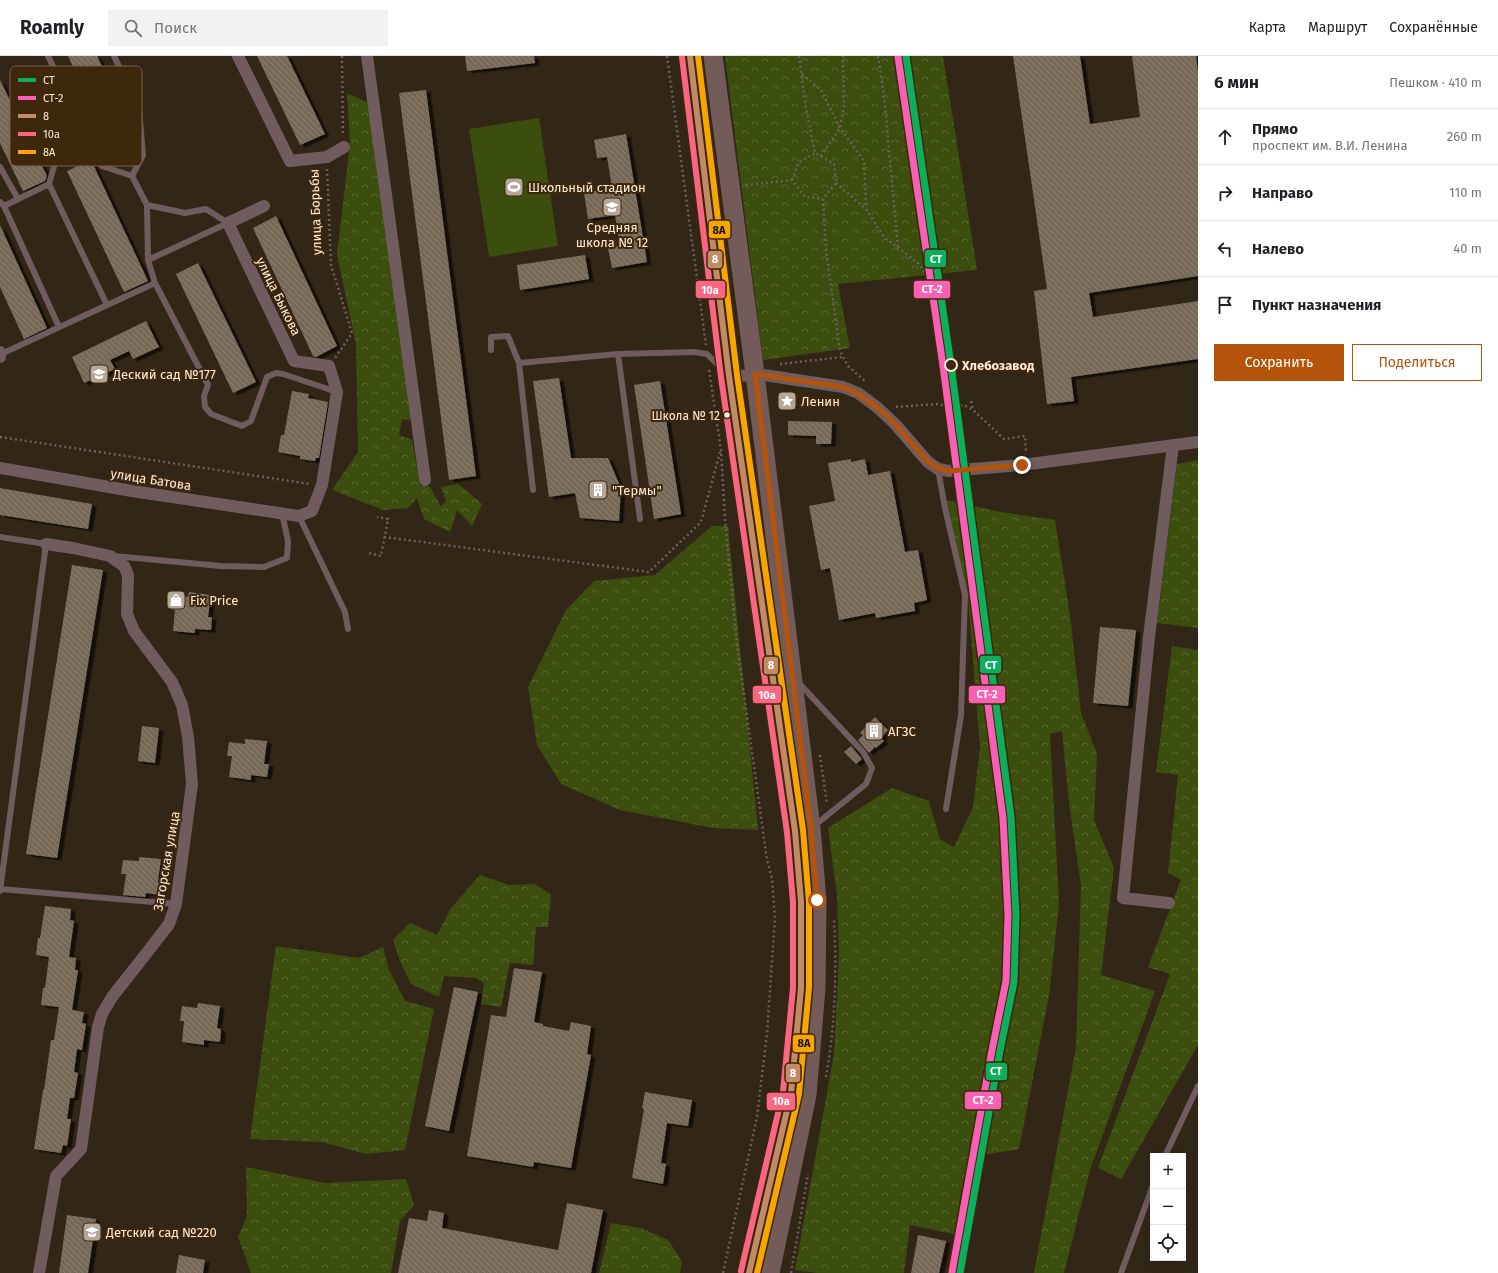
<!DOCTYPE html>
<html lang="ru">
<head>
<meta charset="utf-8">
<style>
	:root { --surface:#fff; --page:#f2f2f2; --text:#202124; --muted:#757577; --line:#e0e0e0; --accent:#b45309 }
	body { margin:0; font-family:"Fira Sans",sans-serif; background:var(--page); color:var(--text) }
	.controls { position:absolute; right:12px; bottom:12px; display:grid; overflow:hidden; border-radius:0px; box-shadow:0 2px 10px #0003 }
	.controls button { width:36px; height:36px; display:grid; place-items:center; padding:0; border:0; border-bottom:1px solid var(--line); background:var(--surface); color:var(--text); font:20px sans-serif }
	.stop { position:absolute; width:12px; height:12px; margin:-9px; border:3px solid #b45309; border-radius:50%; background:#fff }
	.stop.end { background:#b45309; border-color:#fff; box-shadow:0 1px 4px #0008 }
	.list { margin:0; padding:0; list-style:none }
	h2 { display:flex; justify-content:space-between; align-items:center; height:52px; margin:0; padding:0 16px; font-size:17px }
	h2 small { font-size:13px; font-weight:400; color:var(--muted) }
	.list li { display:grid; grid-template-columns:26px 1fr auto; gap:12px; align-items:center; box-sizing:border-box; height:56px; padding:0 16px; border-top:1px solid var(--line) }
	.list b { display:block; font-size:15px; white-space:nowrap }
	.list p { margin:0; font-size:13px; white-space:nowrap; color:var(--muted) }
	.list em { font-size:13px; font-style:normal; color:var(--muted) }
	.actions { display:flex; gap:8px; padding:12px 16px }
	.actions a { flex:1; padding:9px 0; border:1px solid var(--accent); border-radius:0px; text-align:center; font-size:14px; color:var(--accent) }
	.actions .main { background:var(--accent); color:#fff }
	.icon { flex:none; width:22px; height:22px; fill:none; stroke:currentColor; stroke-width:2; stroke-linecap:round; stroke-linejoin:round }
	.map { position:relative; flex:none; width:1198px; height:1217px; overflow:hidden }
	header { display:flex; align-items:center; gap:24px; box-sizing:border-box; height:56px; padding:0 20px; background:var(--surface); border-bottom:1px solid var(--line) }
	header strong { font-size:19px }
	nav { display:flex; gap:22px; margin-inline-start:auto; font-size:14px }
	.search { width:280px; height:36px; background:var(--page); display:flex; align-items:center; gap:10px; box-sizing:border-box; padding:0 14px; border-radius:0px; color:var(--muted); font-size:15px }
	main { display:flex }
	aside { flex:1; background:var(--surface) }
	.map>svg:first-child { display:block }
</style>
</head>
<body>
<header>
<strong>Roamly</strong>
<div class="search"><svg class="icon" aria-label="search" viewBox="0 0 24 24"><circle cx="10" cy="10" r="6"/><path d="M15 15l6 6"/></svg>Поиск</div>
<nav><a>Карта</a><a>Маршрут</a><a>Сохранённые</a></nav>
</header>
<main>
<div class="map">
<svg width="1198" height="1217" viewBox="0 0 1198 1217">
	<defs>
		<pattern id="forest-crowns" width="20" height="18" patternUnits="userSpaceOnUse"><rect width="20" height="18" fill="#3b4e0d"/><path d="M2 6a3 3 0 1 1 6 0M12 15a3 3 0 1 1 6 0" fill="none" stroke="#586830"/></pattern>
		<pattern id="building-back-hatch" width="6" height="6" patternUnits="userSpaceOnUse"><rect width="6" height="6" fill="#776958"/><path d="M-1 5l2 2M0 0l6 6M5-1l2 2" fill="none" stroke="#8b7f70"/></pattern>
		<filter id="shadow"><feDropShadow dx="4.5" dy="2.5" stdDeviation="0" flood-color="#0009"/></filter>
	</defs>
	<rect width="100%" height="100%" fill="#322617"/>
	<path fill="#3b4e0d" d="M539,62L558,190L489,201L469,73Z"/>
	<path fill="url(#forest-crowns)" d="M725,0H943L977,214L838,228L850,292L763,304Z
		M347,37L369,47L412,364L402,363L399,379L412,384L420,429L430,431L441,451L446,445L441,431L458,428L482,448L472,470L457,454L450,476L424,463L417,442L408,452L383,454L332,434L358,396L356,288L337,199L350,87Z
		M1198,404V572L1157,567L1177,408Z
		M946,444L1001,456L1055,464L1070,559L1081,657L1097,698L1094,764L1114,812L1101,919L1155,935L1090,1114L1064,1217H1034L1076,991L1081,829L1069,747L1062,675L1050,678L1059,847L1049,940L1019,1093L971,1101L958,1179L910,1169L904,1217H817L795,1214L834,998L839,901L837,839L828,772L892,732L929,745L940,783L954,791L973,751L980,691L968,542Z
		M712,470H728L758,774L713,772L620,754L561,728L537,689L528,631L566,554L594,525L655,519Z
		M1172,590L1198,594V989L1121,1123L1098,1112L1170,918L1148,911L1181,824L1168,817L1178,719L1156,716Z
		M480,819L509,829L534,828L551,838L548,871H536L533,909L510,907L501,951L481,948L484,927L476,922L444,920L439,941L411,928L401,908L393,884L410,867L437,879L451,852Z
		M276,890L359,902L383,891L389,914L405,945L434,953L405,1094L366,1098L322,1086L250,1083Z
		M246,1111L325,1127L406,1123L414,1149L400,1165L391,1217H251L238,1181L247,1160Z
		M611,1167L641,1172L668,1184L682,1205L680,1217H599Z"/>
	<path fill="url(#building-back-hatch)" filter="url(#shadow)" d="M68,0H97L136,82L112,93Z
		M257,0H287L325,78L300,89Z
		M465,0H534L535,7L467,15Z
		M1013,0H1080L1090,68L1140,61L1132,0H1196L1198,17V220L1089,237L1093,261L1198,245V303L1071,321L1074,345L1047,348L1034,235L1047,233Z
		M0,24L47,120L45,125L23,135L0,87Z
		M426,34L476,420L449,424L399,37Z
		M626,78L647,206L612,212L608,192L620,190L615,159L588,163L584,137L612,132L607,101L597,102L594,84Z
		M91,104L148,225L124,236L67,115Z
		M276,160L337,290L316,301L313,300L253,172Z
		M0,169L47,272L24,283L0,231Z
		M585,199L589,223L520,234L517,209Z
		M198,207L256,326L233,337L176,218Z
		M146,265L159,291L133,303L129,295L110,304L115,313L84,327L72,301Z
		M559,322L571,402H608L621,432L619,465L580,462L575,437L549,441L533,325Z
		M660,325L681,458L654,463L634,329Z
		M292,335L309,338L308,342L328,346L319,402H316L315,405L300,403V400L278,396L281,379H284Z
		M788,365L832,366L831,388H816V380L788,379Z
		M851,403V406L865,403L868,419L890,415L905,496L918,494L927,544L914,547L915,555L876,562L875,557L839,564L830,512L821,514L809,450L835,445L828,407Z
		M0,432L92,448L88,473L0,459Z
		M72,509L103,514L57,802L26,798Z
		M189,536L211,539L208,561H212L211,574L195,573V577L173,575L175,554L171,553L173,539L188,541Z
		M1100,571L1136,574L1128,650L1093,647Z
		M875,661L888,674L881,682L884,685L876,692L875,691L869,697L858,684L863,679L860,677Z
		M142,670L159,672L155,707L138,705Z
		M245,683L267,685L264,708H269L267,721L251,719V724L229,721L232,700H227L229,686L245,688Z
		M851,690L862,703L856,708L844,696Z
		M139,801L161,803L158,825L163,826L161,839L146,837L145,841L123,839L126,818H121L123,804L139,805Z
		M45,850L71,853L70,864L74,865L69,901L76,902L75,914H78L72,954L84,956L82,967L86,968L82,994L77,993L74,1016L78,1017L74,1042H70L67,1063H71L67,1090L63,1089L61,1097L34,1093L43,1034H44L51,984H54L59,951L41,949L43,932H45L49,901L36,899L38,882H40Z
		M514,912L542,916L534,966L543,968V970L569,975L571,966L591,970L587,998L591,999L571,1112L534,1106L533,1111L467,1100L491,959L506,961Z
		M454,931L478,936L449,1075L425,1070Z
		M198,947L220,950L217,972L221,973L220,986L204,984V989L182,986L184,965H180L182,950L197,952Z
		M645,1036L692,1044L688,1070L667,1067L661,1107L666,1108L663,1128L632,1122L644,1053L642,1052Z
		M567,1147L603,1154L591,1217H398L409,1162L427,1165L429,1154L444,1157L442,1172L558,1194Z
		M67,1159L96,1163L88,1217H59Z
		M918,1179L946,1185L939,1217H911Z
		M179,1199L205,1204L203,1217H176Z"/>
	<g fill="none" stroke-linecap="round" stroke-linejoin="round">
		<path stroke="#6e605d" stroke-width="2.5" stroke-dasharray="2 3" stroke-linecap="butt" d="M342,0L343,80
			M667,0L706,289
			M799,0L806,52L815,97L834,108L836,127L823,143L826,194L840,295L848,310L866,326
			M878,0L884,39L898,192
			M802,18L821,34L840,72L864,105L866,152
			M821,100L840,72L844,50L843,0
			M327,113L331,209L352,277L335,302
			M792,124L799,106L815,97
			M836,127L866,153L884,181L918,207L932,226L938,246
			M746,129L792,124L805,141L823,143
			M780,308L843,301
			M709,314L721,394L725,464L737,588L767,804L772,822L775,863L767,977L757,1061L723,1217
			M971,345L973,354
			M896,351L938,348L950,351L964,349L973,354L1004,383L1025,380L1026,396
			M0,381L310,428
			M384,481L649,516L701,466L720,396
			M369,497L381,500L388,463L377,461
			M820,699L827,748
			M826,1021C835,971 837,915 834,864
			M791,1217L808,1118"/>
		<path stroke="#705c5e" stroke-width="6" d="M114,0L139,53L143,99L132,120
			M91,89L102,110L132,120L147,149L148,204
			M0,111L18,143
			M49,128L107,249
			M0,146L4,150L49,128L55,107L91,89L48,0
			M147,149L185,157L206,153L228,167
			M4,150L59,271
			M155,227L208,329L204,340L205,351L211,358L242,370L251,365L267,321L276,317L283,318L337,336
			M491,294V281L508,280L519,307
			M1,298L155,227L148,204L228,167
			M618,298L640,463
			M938,413L945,452L965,539L961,659L946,753
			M533,434L519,307L618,298L694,296L707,298L724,315
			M299,460L345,556L348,573
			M0,481L46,488L0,835
			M114,500L221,510L264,511L287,502L288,485L282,457
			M798,626L863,696L872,712L866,728L814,770
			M0,833L176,848
			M1165,1100L1198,1030
			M1121,1217L1153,1129"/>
		<path stroke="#705c5e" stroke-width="12" d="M238,0L290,105L327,101L344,91
			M367,0L425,424
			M0,296V301
			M729,320L764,319L843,331L858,337L878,352L895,368L928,406L938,413L949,415L1022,409L1198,386
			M0,412L132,435L299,460L312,455L322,429L337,336L329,310L294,305L228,167L264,150
			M1169,847L1123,842L1149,581L1173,389
			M39,1217L56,1120L81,1093L98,971L102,958L112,941L149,894L169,868L176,848L192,728L188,681L182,649L172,626L134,575L127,558L128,519L124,510L110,500L73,492L46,488"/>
		<path stroke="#725b58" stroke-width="19" d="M690,0L729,320L795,775L801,846V932L791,1037L749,1217
			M713,0L755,318L811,772L817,844L816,932L807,1039L770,1217"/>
		<defs>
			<path id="bus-1" d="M690,0L729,320L795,775L801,846V932L791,1037L749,1217"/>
			<path id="bus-2" d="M682,1L721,321L787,776L793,846V932L783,1036L741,1215"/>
			<path id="bus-3" d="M698,0L737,319L803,774L809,846V932L799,1038L757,1217"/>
		</defs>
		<use href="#bus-1" stroke="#3e270b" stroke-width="9"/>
		<use href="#bus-2" stroke="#3e270b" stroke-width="9"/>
		<use href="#bus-3" stroke="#3e270b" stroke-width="9"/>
		<use href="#bus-1" stroke="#c18c65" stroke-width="6"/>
		<use href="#bus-2" stroke="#fa6682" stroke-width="6"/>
		<use href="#bus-3" stroke="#f7a600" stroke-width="6"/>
		<defs>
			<path id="rail-1" d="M906,0L951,309L1011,761L1016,859L1014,926L1000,995L960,1217"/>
			<path id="rail-2" d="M898,1L943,310L1003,762L1008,859L1006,925L992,994L952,1216"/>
		</defs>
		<use href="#rail-1" stroke="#3e270b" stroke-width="10"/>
		<use href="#rail-2" stroke="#3e270b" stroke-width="10"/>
		<use href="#rail-1" stroke="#0daf5c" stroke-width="7"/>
		<use href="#rail-2" stroke="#f860b3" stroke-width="7"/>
	</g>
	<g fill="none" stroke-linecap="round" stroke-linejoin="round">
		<path stroke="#b45309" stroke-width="5" d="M817,844L811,772L755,318L843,331L858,338L878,352L895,368L928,406L938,412L949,415L1022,409"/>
	</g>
	<defs>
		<symbol id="stadium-square" viewBox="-11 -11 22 22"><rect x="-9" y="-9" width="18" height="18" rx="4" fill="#b5a798" stroke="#3e270b"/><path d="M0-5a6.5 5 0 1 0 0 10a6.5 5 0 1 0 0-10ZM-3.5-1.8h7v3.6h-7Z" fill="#fff"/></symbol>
		<symbol id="school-square" viewBox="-11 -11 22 22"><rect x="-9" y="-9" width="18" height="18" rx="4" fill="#b5a798" stroke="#3e270b"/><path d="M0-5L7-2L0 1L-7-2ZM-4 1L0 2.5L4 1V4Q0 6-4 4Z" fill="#fff"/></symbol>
		<symbol id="sight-square" viewBox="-11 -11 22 22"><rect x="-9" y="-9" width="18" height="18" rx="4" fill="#b5a798" stroke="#3e270b"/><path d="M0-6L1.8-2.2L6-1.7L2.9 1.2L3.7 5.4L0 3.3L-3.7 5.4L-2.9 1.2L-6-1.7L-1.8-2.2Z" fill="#fff"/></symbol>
		<symbol id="building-square" viewBox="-11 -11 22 22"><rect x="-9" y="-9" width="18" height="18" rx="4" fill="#b5a798" stroke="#3e270b"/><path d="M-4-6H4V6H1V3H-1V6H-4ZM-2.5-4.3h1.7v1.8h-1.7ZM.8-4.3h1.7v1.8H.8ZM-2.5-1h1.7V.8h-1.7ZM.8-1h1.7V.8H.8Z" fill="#fff"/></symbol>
		<symbol id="shop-square" viewBox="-11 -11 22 22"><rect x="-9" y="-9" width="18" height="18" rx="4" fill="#b5a798" stroke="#3e270b"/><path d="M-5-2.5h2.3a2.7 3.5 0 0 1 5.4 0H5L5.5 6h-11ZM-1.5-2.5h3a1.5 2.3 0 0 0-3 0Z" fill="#fff"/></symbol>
	</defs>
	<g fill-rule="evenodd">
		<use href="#stadium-square" x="503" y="120" width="22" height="22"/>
		<use href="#school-square" x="601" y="140" width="22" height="22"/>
		<use href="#school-square" x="88" y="307" width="22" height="22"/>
		<use href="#sight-square" x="776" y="334" width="22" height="22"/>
		<use href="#building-square" x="587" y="423" width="22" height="22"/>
		<use href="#shop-square" x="165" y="533" width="22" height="22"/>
		<use href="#building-square" x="863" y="664" width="22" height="22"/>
		<use href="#school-square" x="81" y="1165" width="22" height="22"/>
	</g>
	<circle fill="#3e270b" stroke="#fcecdd" stroke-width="2" cx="951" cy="309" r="6"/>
	<circle fill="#fcecdd" stroke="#3e270b" stroke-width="1.5" cx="727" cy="359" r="3.5"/>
	<g text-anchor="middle" stroke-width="4" stroke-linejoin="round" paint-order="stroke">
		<g font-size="12" fill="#fcecdd" stroke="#3e270b" text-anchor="end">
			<text x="720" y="364">Школа № 12</text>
		</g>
		<g font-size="13" fill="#fcecdd" stroke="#3e270b" text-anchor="start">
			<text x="528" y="136">Школьный стадион</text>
			<text x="612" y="176" text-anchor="middle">Средняя<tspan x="612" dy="15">школа № 12</tspan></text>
			<text x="113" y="323">Деский сад №177</text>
			<text x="801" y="350">Ленин</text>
			<text x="612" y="439">"Термы"</text>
			<text x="190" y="549">Fix Price</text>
			<text x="888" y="680">АГЗС</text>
			<text x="106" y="1181">Детский сад №220</text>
		</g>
		<g font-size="13" fill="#fcecdd" stroke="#3e270b">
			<text transform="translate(315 156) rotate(-92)" y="5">улица Борьбы</text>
			<text transform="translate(279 240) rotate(64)" y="5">улица Быкова</text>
			<text transform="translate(151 423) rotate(9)" y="5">улица Батова</text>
			<text transform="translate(166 805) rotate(-80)" y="5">Загорская улица</text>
		</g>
		<g font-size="13" font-weight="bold" fill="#fcecdd" stroke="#3e270b" text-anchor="start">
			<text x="962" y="314">Хлебозавод</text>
		</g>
	</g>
	<rect x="10" y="10" width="132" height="100" rx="6" fill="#3e270b" stroke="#77624a" stroke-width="1"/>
	<rect x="18" y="22" width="18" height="4" fill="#0daf5c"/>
	<rect x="18" y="40" width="18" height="4" fill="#f860b3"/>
	<rect x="18" y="58" width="18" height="4" fill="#c18c65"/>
	<rect x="18" y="76" width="18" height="4" fill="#fa6682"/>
	<rect x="18" y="94" width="18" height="4" fill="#f7a600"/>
	<g font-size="11" fill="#fcecdd">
		<text x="43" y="28">СТ</text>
		<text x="43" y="46">СТ-2</text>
		<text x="43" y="64">8</text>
		<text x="43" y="82">10а</text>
		<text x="43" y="100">8А</text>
	</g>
	<g stroke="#3e270b" stroke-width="1.5">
		<rect x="708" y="164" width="23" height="19" rx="4" fill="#f7a600"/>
		<rect x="924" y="193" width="23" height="19" rx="4" fill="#0daf5c"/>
		<rect x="707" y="194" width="16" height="19" rx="4" fill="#c18c65"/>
		<rect x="913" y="224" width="38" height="19" rx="4" fill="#f860b3"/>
		<rect x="695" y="224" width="31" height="19" rx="4" fill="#fa6682"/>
		<rect x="979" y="599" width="23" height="19" rx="4" fill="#0daf5c"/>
		<rect x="763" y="600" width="16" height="19" rx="4" fill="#c18c65"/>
		<rect x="968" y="629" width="38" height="19" rx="4" fill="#f860b3"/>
		<rect x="752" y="629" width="30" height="19" rx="4" fill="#fa6682"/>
		<rect x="792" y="978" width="23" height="19" rx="4" fill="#f7a600"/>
		<rect x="985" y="1006" width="23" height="19" rx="4" fill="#0daf5c"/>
		<rect x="785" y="1007" width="16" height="20" rx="4" fill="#c18c65"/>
		<rect x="964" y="1035" width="38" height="19" rx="4" fill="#f860b3"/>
		<rect x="766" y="1036" width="30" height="19" rx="4" fill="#fa6682"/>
	</g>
	<g font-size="11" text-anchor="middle" font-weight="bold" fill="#fff">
		<text x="936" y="207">СТ</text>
		<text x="715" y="207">8</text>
		<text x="932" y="237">СТ-2</text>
		<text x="710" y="238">10а</text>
		<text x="991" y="613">СТ</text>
		<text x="771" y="613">8</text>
		<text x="987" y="642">СТ-2</text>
		<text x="767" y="643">10а</text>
		<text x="996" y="1019">СТ</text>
		<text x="793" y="1021">8</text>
		<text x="983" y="1048">СТ-2</text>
		<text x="781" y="1049">10а</text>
	</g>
	<g font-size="11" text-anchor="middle" font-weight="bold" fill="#111">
		<text x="719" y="178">8А</text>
		<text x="804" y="991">8А</text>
	</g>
</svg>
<div class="controls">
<button>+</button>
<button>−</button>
<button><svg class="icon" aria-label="locate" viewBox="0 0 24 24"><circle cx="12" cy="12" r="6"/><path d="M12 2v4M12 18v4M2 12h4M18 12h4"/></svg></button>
</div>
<div class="stop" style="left:817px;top:844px"></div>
<div class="stop end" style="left:1022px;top:409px"></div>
</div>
<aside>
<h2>6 мин<small>Пешком · 410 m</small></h2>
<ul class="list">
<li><svg class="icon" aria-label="ahead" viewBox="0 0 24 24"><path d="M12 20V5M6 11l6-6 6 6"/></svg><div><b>Прямо</b><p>проспект им. В.И. Ленина</p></div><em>260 m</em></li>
<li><svg class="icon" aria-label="right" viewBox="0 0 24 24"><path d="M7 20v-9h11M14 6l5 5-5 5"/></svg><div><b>Направо</b></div><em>110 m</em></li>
<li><svg class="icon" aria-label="left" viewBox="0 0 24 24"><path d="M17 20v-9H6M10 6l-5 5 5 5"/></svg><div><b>Налево</b></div><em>40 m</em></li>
<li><svg class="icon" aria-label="arrive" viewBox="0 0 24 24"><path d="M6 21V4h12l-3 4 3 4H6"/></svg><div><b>Пункт назначения</b></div></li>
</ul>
<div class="actions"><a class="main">Сохранить</a><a>Поделиться</a></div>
</aside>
</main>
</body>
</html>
